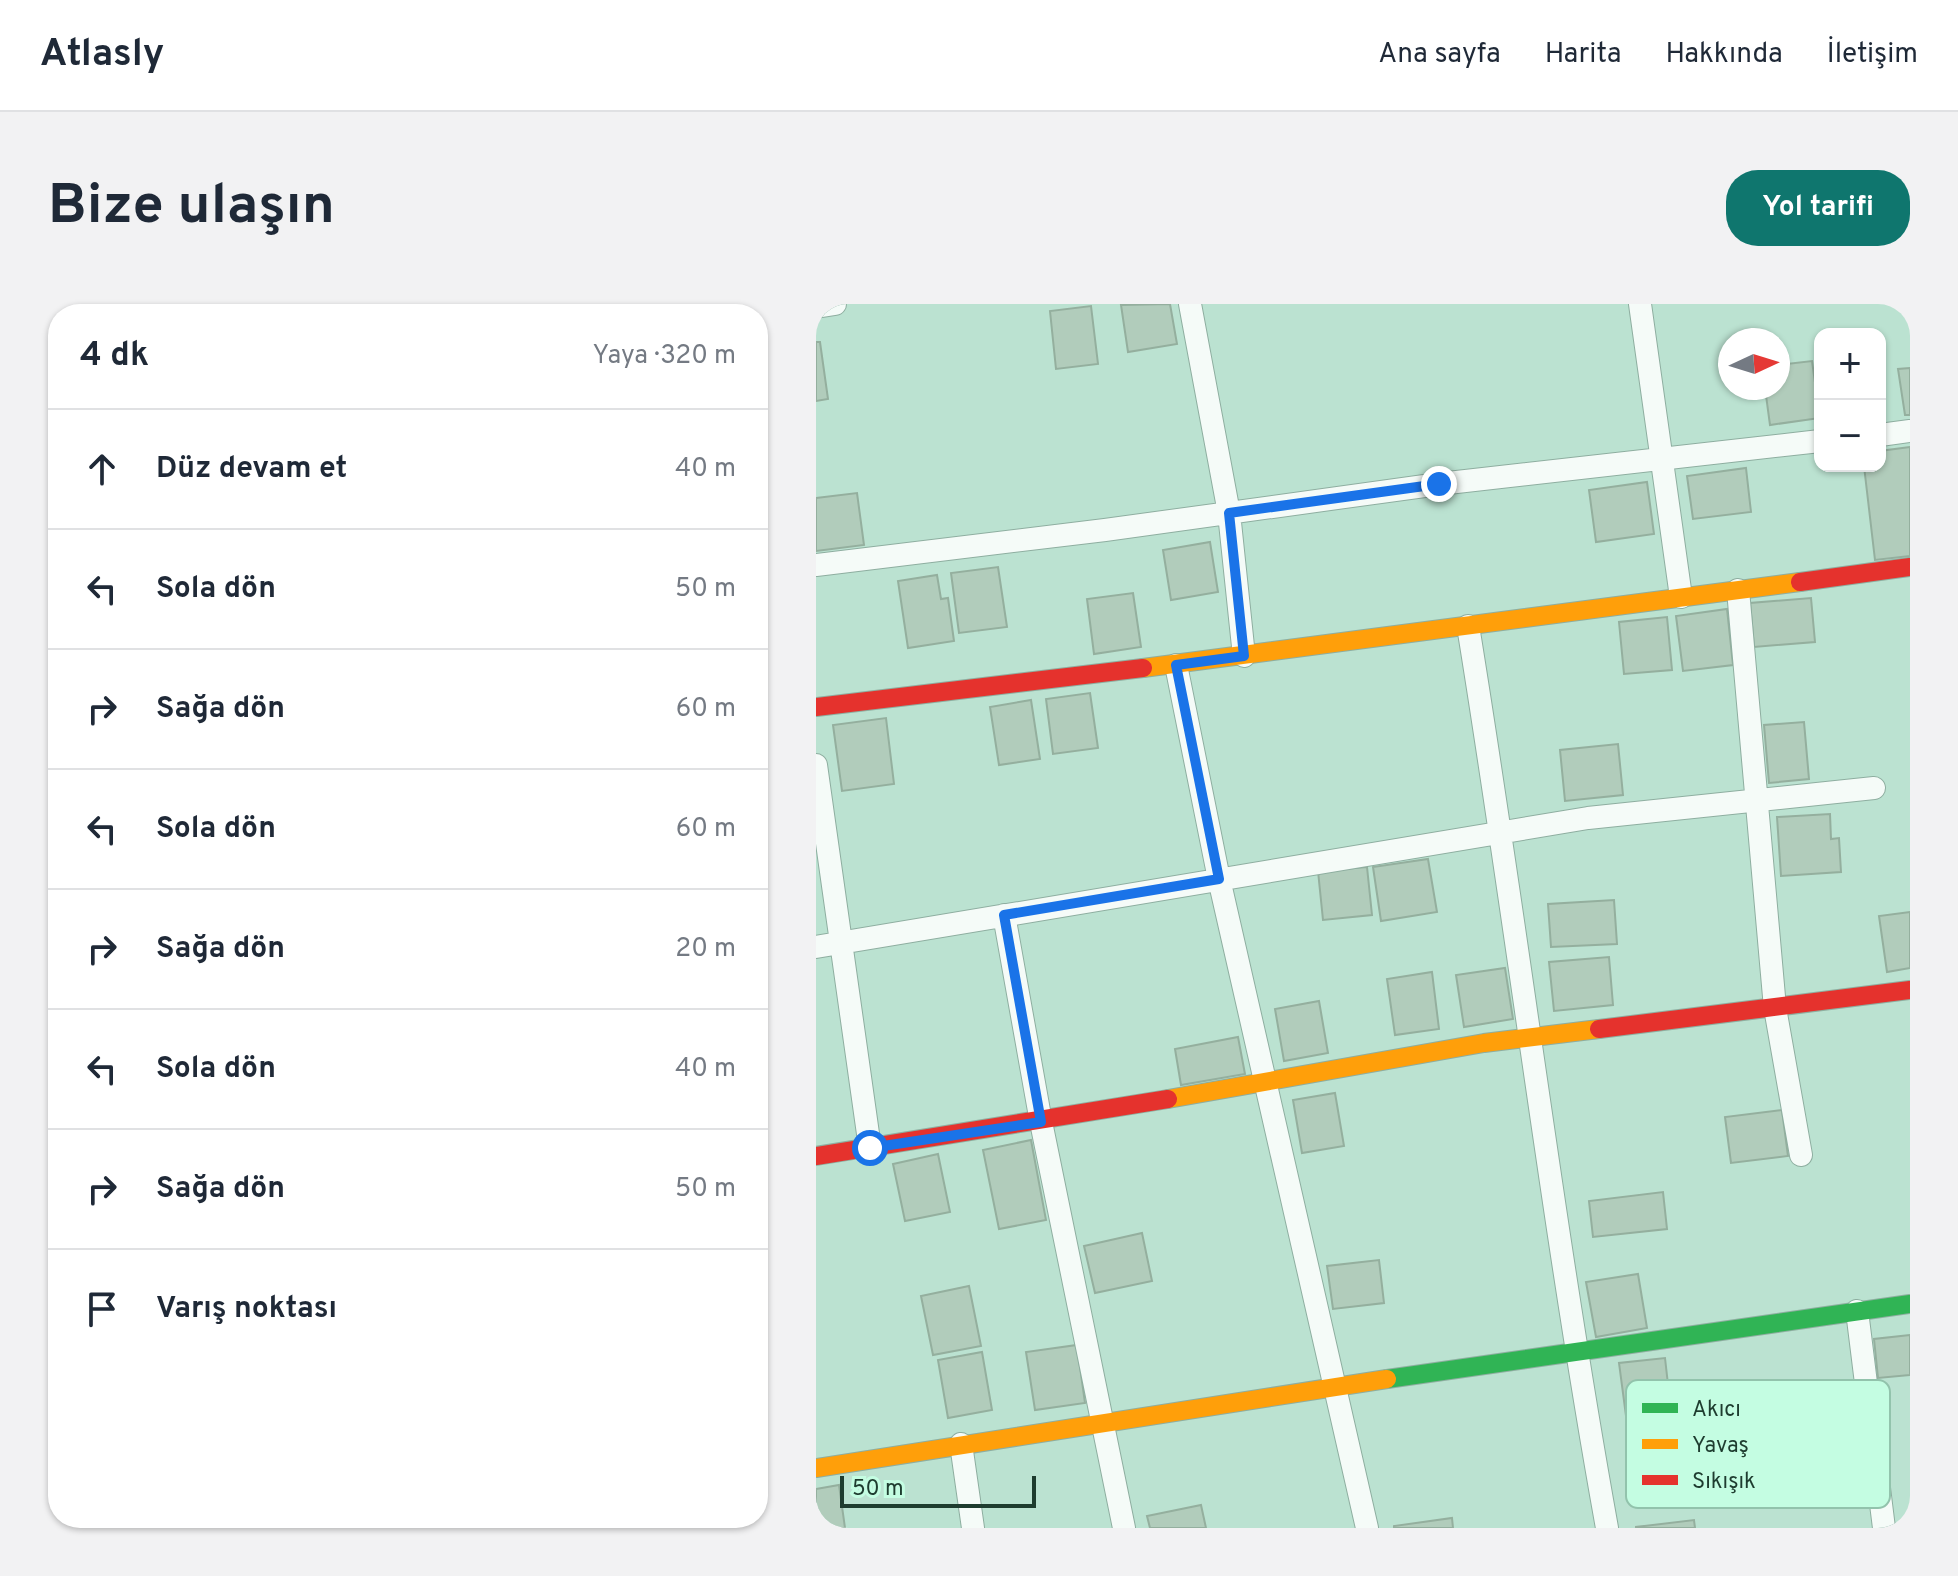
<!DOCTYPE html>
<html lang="tr">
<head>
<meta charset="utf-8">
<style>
	:root { --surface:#fff; --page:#f2f2f3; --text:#1f2937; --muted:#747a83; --line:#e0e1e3; --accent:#0f766e }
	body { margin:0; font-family:Overpass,sans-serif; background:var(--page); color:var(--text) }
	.controls { position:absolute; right:24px; top:24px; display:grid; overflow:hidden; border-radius:16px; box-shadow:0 2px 6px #0004 }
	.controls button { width:72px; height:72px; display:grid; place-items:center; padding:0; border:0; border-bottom:2px solid var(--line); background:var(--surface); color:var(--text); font:40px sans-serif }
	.compass { position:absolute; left:902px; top:24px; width:72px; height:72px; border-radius:50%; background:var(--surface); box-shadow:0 2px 6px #0004; rotate:86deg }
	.scale { position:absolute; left:24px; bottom:20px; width:196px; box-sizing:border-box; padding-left:8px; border:4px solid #1e3c2f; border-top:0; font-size:22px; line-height:28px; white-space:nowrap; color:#1e3c2f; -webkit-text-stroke:6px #c4fde2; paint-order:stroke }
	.stop { position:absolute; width:24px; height:24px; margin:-18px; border:6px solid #1a73e8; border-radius:50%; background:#fff }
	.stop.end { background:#1a73e8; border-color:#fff; box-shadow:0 2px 8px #0008 }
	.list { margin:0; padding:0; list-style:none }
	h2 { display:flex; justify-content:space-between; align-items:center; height:104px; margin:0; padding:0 32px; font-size:34px }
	h2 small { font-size:26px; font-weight:400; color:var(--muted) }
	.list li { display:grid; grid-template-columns:52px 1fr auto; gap:24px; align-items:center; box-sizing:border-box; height:120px; padding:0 32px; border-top:2px solid var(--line) }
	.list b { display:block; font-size:30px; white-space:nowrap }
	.list em { font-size:26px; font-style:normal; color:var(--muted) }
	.icon { flex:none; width:44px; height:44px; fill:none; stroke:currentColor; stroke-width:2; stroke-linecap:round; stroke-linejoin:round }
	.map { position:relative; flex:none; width:1094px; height:1224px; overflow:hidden; border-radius:32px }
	header { display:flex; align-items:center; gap:48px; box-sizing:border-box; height:112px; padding:0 40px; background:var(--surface); border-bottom:2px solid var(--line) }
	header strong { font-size:38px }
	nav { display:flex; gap:44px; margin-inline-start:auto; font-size:28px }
	.intro { display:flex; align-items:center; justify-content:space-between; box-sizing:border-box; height:192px; padding:0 48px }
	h1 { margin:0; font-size:56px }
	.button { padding:20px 36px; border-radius:32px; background:var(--accent); color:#fff; font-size:28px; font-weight:700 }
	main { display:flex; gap:48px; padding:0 48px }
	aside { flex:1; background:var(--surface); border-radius:32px; box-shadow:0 2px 6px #0004 }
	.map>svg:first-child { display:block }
</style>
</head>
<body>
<header>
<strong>Atlasly</strong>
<nav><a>Ana sayfa</a><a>Harita</a><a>Hakkında</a><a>İletişim</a></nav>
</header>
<div class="intro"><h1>Bize ulaşın</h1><a class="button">Yol tarifi</a></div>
<main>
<aside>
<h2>4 dk<small>Yaya · 320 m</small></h2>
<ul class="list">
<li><svg class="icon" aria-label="ahead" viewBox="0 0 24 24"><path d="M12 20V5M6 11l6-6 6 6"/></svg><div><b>Düz devam et</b></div><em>40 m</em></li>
<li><svg class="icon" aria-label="left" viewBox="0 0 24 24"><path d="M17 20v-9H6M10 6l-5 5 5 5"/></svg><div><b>Sola dön</b></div><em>50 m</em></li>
<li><svg class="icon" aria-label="right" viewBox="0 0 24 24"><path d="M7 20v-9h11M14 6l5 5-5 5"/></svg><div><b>Sağa dön</b></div><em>60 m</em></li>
<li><svg class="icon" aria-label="left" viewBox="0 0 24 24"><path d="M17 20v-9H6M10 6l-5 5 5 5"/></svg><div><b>Sola dön</b></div><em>60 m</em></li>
<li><svg class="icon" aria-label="right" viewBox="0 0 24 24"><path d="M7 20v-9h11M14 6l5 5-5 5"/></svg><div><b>Sağa dön</b></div><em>20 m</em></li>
<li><svg class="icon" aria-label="left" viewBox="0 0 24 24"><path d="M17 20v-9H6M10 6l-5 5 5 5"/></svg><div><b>Sola dön</b></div><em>40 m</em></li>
<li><svg class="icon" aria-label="right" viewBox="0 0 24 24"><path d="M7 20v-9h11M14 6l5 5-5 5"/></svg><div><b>Sağa dön</b></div><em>50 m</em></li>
<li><svg class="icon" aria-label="arrive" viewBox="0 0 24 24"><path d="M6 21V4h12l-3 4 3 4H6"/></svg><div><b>Varış noktası</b></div></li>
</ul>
</aside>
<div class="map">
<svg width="1094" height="1224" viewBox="0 0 1094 1224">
	<rect width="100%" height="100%" fill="#bbe2d1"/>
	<path fill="#b1ccbb" stroke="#94af9e" stroke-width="2" d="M354,0L361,40L312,48L305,1Z
		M275,2L282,60L240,65L234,7Z
		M0,38H4L12,95L0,97Z
		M996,57L1004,114L954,121L949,84H962V61Z
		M1094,64V111H1089L1082,65Z
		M1094,143V252L1059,256L1048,162H1064V147Z
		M930,164L935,208L877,215L871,172Z
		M831,178L838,230L780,238L773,186Z
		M41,189L48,241L0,247V194Z
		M394,238L402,288L355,296L347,246Z
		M182,263L191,323L143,329L135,269Z
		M121,271L125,295L132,294L138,337L92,344L82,277Z
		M317,289L325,343L278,350L271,295Z
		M995,294L999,338L938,343L934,299Z
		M911,305L917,361L867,367L860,312Z
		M851,313L856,366L808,370L803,318Z
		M274,389L282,444L237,450L230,395Z
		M215,396L224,455L183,461L174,403Z
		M70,414L78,480L26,487L17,421Z
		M988,418L993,475L953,479L948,421Z
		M802,440L807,491L749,497L744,446Z
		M1014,510L1015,535L1023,534L1025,568L965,572L961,513Z
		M612,555L621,608L565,617L557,563Z
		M551,563L556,611L507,616L502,567Z
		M798,596L801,640L735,643L732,600Z
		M1094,608V664L1071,668L1063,612Z
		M793,653L797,701L738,707L733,658Z
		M689,664L697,715L648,723L640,671Z
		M616,668L623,725L579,731L571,675Z
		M503,697L512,749L468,757L459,705Z
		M422,733L429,770L365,781L359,745Z
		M519,789L528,842L486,849L477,796Z
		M966,806L972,852L915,859L909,813Z
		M215,836L230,916L183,925L167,846Z
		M122,850L134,908L89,917L77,860Z
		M847,888L851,925L777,933L773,897Z
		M326,929L336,977L279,989L268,942Z
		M563,956L568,999L517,1005L511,962Z
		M822,970L831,1024L780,1033L770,978Z
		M153,982L165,1042L117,1051L105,992Z
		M1094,1031V1071L1062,1074L1058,1035Z
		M261,1041L269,1099L219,1106L210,1048Z
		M166,1048L176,1106L132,1114L122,1056Z
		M849,1054L855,1107L810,1112L803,1059Z
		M23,1181L29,1224H0V1185Z
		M385,1201L390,1224H334L331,1212Z
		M636,1214L637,1224H578V1222Z
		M878,1216L879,1224H820V1223Z"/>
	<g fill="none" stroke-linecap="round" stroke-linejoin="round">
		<defs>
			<path id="street" d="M374,0L413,209L428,352
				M824,0L865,293
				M0,3L19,0
				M1064,131L1094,127
				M0,261L289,226L623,180L1004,137
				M922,286L959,704L985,851
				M652,322C701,622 737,925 791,1224
				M360,361L403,575L551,1224
				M0,461L54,844
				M188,611L225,818L308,1224
				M0,643L772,514L1058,484
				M1041,1007L1068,1224
				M145,1140L157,1224"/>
			<path id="fast" d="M571,1075L1094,1000"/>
			<path id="slow" d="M327,364L984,278
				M352,795L668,739L783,725
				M0,1164L571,1075"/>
			<path id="jam" d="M984,278L1094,263
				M0,403L327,364
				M783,725L1094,686
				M0,852L352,795"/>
		</defs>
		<use href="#street" stroke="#8eaea0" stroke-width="24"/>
		<use href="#fast" stroke="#8eaea0" stroke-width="20"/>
		<use href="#slow" stroke="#8eaea0" stroke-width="20"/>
		<use href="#jam" stroke="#8eaea0" stroke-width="20"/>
		<use href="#street" stroke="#f5fbf8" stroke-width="22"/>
		<use href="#fast" stroke="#30b455" stroke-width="18"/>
		<use href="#slow" stroke="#ff9f0a" stroke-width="18"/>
		<use href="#jam" stroke="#e5322d" stroke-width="18"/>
	</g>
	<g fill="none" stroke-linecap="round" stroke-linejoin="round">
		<path stroke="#1a73e8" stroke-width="10" d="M54,844L225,818L188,611L403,575L360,361L428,352L413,209L623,180"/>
	</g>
	<rect x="810" y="1076" width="264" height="128" rx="12" fill="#c4fde2" stroke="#92c3ac" stroke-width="2"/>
	<rect x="826" y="1099" width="36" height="10" fill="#30b455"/>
	<rect x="826" y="1135" width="36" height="10" fill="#ff9f0a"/>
	<rect x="826" y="1171" width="36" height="10" fill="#e5322d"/>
	<g font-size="22" fill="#1e3c2f">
		<text x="876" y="1112">Akıcı</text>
		<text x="876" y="1148">Yavaş</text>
		<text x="876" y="1184">Sıkışık</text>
	</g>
</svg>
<div class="controls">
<button>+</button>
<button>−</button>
</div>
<svg class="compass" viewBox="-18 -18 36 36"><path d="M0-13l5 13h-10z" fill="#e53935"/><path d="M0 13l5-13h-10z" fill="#747a83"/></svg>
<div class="scale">50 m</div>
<div class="stop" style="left:54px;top:844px"></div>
<div class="stop end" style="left:623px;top:180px"></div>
</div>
</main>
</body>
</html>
